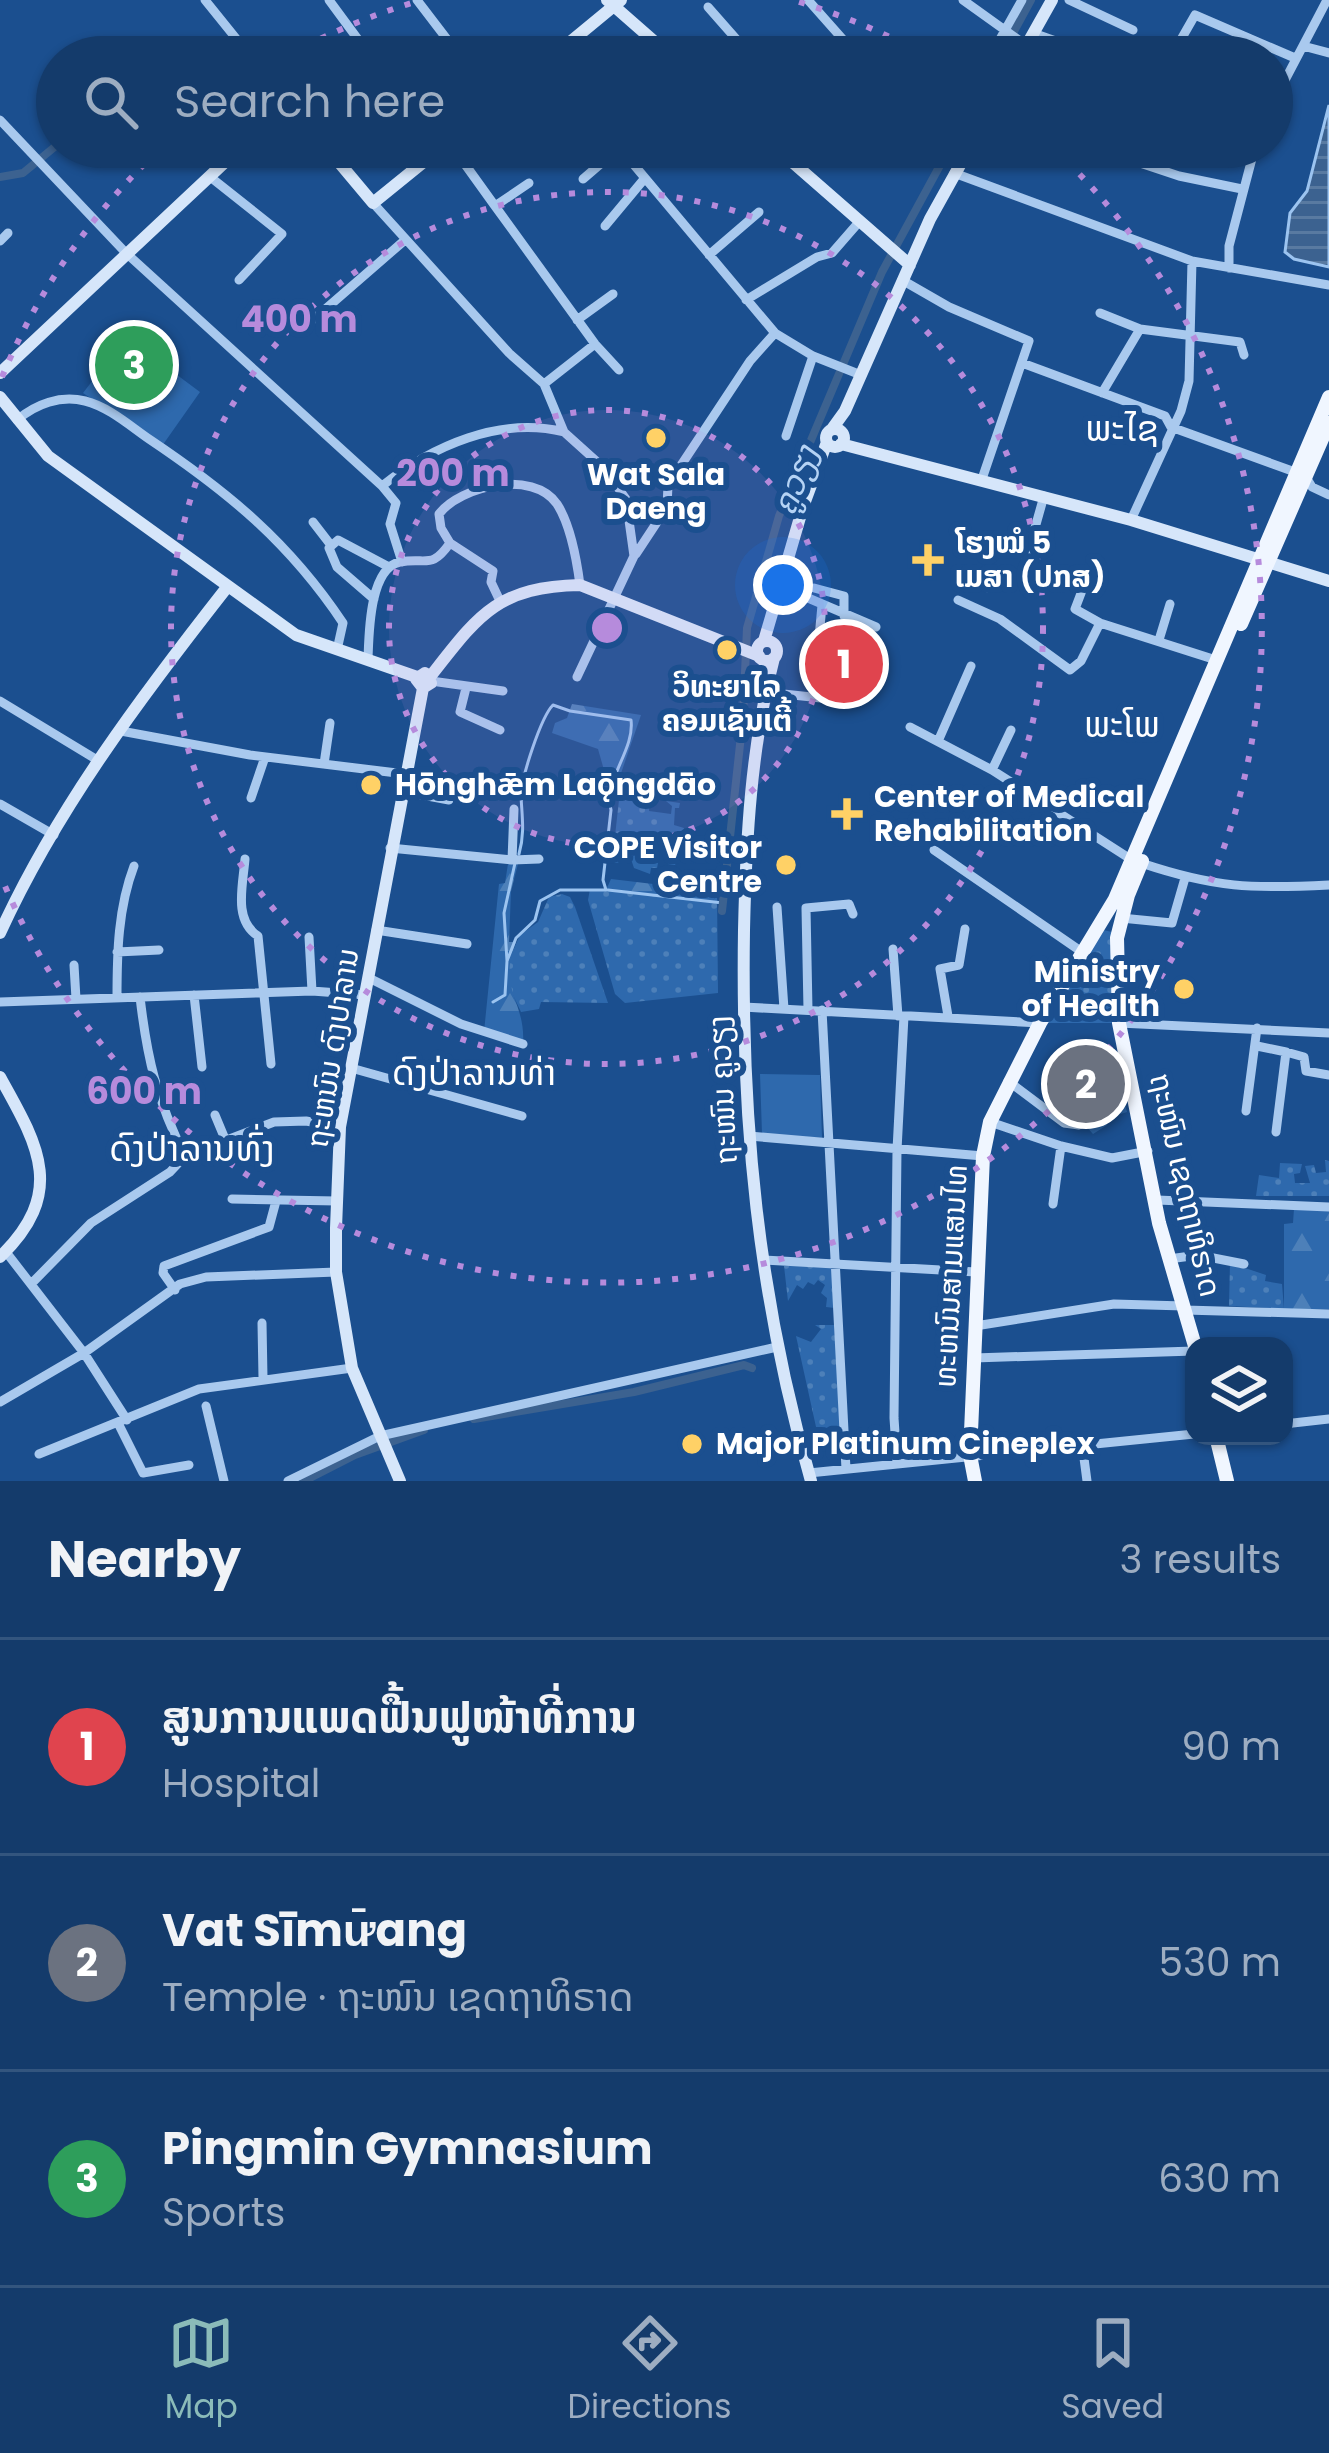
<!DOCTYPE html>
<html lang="en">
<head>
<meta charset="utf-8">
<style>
	:root { --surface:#143b6b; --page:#1d4271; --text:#f1f3f6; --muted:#9dadc1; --line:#33557e; --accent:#8bbbb9 }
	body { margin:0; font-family:Poppins,"Noto Sans Lao",sans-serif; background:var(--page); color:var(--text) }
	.controls { position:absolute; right:36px; bottom:36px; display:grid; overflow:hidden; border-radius:24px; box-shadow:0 3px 9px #0004 }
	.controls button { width:108px; height:108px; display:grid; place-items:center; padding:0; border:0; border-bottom:3px solid var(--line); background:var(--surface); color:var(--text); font:60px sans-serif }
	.you { position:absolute; left:783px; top:585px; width:42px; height:42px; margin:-30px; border:9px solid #fff; border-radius:50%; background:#1a73e8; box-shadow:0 0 0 18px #1a73e833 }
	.badge { display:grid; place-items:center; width:78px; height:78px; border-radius:50%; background:var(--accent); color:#fff; font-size:39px; font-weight:700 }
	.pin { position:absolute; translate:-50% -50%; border:6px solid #fff; box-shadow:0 3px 12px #0006 }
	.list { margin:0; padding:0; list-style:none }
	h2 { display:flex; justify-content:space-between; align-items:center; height:156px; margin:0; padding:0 48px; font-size:51px }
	h2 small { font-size:39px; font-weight:400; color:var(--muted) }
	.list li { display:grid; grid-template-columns:78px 1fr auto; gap:36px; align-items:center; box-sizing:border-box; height:216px; padding:0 48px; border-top:3px solid var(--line) }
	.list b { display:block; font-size:45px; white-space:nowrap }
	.list p { margin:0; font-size:39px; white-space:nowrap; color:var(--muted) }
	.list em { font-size:39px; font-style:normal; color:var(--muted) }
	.icon { flex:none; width:66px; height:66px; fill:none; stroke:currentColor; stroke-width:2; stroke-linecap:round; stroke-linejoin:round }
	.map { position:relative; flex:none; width:1329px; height:1481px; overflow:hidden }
	.search { position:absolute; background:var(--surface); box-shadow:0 3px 9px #0004; left:36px; right:36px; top:36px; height:132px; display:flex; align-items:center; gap:30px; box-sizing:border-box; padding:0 42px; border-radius:66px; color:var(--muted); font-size:45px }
	.sheet { height:804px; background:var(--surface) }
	nav { display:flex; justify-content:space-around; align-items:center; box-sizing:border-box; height:168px; border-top:3px solid var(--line); background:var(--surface); font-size:33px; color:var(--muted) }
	nav a { display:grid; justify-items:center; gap:6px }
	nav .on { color:var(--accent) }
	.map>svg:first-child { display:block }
</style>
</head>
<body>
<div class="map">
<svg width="1329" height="1481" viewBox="0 0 1329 1481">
	<defs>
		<pattern id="green-dots" width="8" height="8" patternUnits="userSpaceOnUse" patternTransform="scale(3)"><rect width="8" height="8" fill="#2e69ad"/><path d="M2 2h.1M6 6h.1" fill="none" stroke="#4d80b9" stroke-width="1.8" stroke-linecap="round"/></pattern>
		<pattern id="forest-firs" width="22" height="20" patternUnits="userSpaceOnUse" patternTransform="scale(3)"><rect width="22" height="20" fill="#2e69ad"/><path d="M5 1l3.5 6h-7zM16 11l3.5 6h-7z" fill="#4d80b9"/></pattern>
		<pattern id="water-rules" width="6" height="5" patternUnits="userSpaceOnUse" patternTransform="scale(3)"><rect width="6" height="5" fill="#3c6290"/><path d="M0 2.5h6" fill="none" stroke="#597aa1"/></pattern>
	</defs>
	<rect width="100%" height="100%" fill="#1b4f8f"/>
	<path fill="url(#green-dots)" d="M621,782L677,793L676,796L653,794L652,800L657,803H650L649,811L671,814L672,806L666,801L680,803L679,808H675L674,825L684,828L682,843H674L673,853L680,854L675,865L668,864L670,845L653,843L651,861L658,863L657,868H651L650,874L634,868L632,862L612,863Z
		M590,889L713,901L717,894L718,993L625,1003L615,994L588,900Z
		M562,894L570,897L575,907L608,1003L541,1002L539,1009L521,1012L507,982L510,957L520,935L538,922L549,897Z
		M1103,930L1112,932L1119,1023H1040Z
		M1108,1084L1120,1087L1127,1112L1107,1118V1125L1093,1134L1086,1126L1098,1094Z
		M1325,1160L1329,1161V1196H1256L1259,1175L1279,1178L1280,1163L1302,1164L1300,1173L1294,1174L1295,1183H1310L1305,1166L1314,1165L1316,1173L1326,1172Z
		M1230,1263L1266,1275L1265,1281L1282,1284L1284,1309L1229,1306Z
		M831,1265L835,1308L826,1307L827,1298L821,1293L825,1285L818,1280L814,1285L808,1282L803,1289L797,1285L788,1301L784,1266Z
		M815,1325H834L844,1442L820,1445L796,1336L811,1342L821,1329Z"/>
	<path fill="url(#forest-firs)" d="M572,704L641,715L619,779V794L610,791L598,749L552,733L555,723L567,718Z
		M508,864H518L511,891L509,942H516C497,989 526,1001 523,1044L484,1032L499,884L505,883Z
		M611,879L712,891L717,894L713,901L606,890Z
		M1294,1209L1329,1210V1309H1284V1224L1293,1223Z"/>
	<path fill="#2e69ad" d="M126,337L200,392L162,446L83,393Z
		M760,1074L820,1075L822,1138L762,1134Z"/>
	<path fill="url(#water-rules)" stroke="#9cc4f0" stroke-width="3" d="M1329,105V267L1294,259L1285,252L1290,213L1307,191Z"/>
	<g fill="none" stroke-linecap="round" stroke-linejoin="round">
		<path stroke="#9cc4f0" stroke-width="3" d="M608,890L723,903
			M507,961L504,913L515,863
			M493,1002L505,995L507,961L516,938L535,920L540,901L560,890H606L603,880L611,810C603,780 635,750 631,720L570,711L553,705C541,717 521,778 521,796C522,817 525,833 519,854"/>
		<path stroke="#3c6290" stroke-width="8" d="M158,57L169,48
			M1000,57L1031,0
			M0,177L23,173L57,145
			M722,911L743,717L747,628L779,516L882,272L950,147
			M474,1419L634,1392L744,1365L752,1368
			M304,1481L355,1455L424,1430"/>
		<path stroke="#a9c9ee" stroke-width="9" d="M205,0L251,57
			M329,0L371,57
			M417,0L456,51L455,57
			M808,0L847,44L842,57
			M963,0L1027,46
			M1069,0L1133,30
			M708,7L752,57
			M1033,33L1067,45L1079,57
			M847,44L854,45L870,57
			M1303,46L1329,53
			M990,57L1022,0
			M1171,57L1195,15L1295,58
			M1272,105L1327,0
			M0,120L126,253L382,486L396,503L390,524L402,562
			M619,147L775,333L813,356L861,375
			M1092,147L1179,176L1242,189
			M454,149L495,206
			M954,173L1192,261L1329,285
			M209,176L282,234L239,280
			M583,179L619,148
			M529,183L495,206L595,344L619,370
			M373,203L509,353L544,384L564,432L604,468L626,499L634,556L577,677
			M605,226L645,178
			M0,241L8,233
			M709,255L759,212
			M1229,268V246L1255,147
			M902,280L949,307L1029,341L982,479
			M746,300L817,257L832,253L859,222
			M1100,313L1140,329L1240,342L1244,355
			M314,319L405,240
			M577,320L613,294
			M1022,363L1165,416L1171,427L1295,472
			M544,384L595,344
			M1102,393L1140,329
			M17,420C36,404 60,395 85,401C109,407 130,426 149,439C228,492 289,542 343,623L337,650
			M786,436L813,356
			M1306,477L1312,487L1329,495
			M382,486C432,446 500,416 564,432
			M1131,520L1181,411L1189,381L1192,261
			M313,522L330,544
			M450,543L493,571L491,582L500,601
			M636,554L667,507L668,485L750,361L775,333
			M780,586L876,627
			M814,588L844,596V616
			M988,588L995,579L1018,578L1022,574L1044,496
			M1083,588L1075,609L1100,623
			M374,599L337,567L329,548L338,540L389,567
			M958,600L1000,619L1070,670L1081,661L1100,623L1216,660
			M822,605L818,649L829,653L849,618
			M1159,640L1170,604
			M368,659C369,635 369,568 400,562C427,557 431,570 450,543L441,528L439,514C460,486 533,469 557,504C570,524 577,562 580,585
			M431,681L503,691
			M466,688L460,712L500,730
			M765,692L858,702L875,663
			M0,701L99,761
			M910,727L992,770L1132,860
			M121,731L250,755L405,774
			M939,739L971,666
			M324,764L330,723
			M992,770L1011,730
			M401,791L449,800
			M251,798L265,757
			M0,804L54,835
			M390,848L512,860L514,809
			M934,850L1082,952
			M245,859C243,885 233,920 258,936L271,1064
			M512,860L539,859
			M1141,863C1216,888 1251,889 1329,885
			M777,907L784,1009
			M1121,918L1172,923L1185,878
			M376,930L467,944
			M309,937L312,991
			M893,949L898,1016
			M117,952L159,950
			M74,965L76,999
			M369,978L461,1024L523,1044
			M194,995L202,1067
			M140,997C147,1058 157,1101 185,1156L274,1122L306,1121L340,1127
			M117,998C117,953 118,908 134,866
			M0,1002L312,991L365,995
			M743,1007L1040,1023
			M808,1010L806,908L849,904L853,914
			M822,1010L846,1469
			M948,1016L940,969L959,965L965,929
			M1119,1023L1329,1033
			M1257,1046L1286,1052L1276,1132
			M1286,1052L1304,1057L1306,1071L1329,1075
			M351,1068L522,1116
			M1008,1081L1064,1123L1079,1125L1102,1081L1117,1077L1128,1064
			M1246,1111L1257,1028
			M215,1115L225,1139
			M990,1122L1061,1146L1112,1158L1148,1151
			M749,1136L983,1156
			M232,1199L337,1201
			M1157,1200L1329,1207
			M1053,1204L1061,1146
			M6,1252L84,1353L127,1420
			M1169,1259L1198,1255L1244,1264
			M764,1260L976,1272
			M31,1284L91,1223L170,1172L185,1156
			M175,1290L163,1273L164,1266L269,1227L276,1201
			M1185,1310L1329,1314
			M262,1323L263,1378
			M975,1326L1114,1304L1184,1306
			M974,1358L1194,1351
			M0,1402L84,1353L180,1284L206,1277L336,1272
			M206,1406L224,1481
			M118,1423L143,1473L189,1465
			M1284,1424L1329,1419
			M1082,1443L1087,1481
			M39,1454L199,1389L352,1368
			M897,1463L894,1418L897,1150L904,1016
			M809,1473L1194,1434
			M288,1481L380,1436L777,1347"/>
		<path stroke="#d6e6fa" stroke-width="12" d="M607,0L672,57
			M552,57L621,0
			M1020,57L1052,0
			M326,147L373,203L442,147
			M775,147L910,265
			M0,373L241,147
			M0,397L48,456L296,635L417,677
			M832,429L845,411L930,219L970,147
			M826 438a9 9 0 1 1 18 0a9 9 0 1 1-18 0Z
			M841,444L1131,520L1329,581
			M757 651a10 10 0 1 1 20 0a10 10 0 1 1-20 0Z
			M764,641L803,507L827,442
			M774,658C751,746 746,839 744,930C741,1121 758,1297 811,1481
			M430,677C478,616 496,587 580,585L759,656
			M0,933C57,808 144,693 228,586
			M0,1077C38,1145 67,1192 0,1257
			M400,1481L352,1368L336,1272V1228L340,1127L423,688L431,683L425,673L416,679L423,688"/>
		<path stroke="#f0f6ff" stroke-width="14" d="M1241,624L1329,423
			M1142,861L1128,895L1117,938L1119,1023L1159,1223L1195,1346
			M1216,1436L1227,1481
			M975,1481L970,1455L983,1156L990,1122L1040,1023L1115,899L1329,397"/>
	</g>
	<circle cx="607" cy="628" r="218" fill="#b68bdc" fill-opacity=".12"/>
	<g fill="none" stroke="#b68bdc" stroke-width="6" stroke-dasharray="6 12">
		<circle cx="607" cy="628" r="218"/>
		<circle cx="607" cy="628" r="436"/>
		<path d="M2 377A655 655 0 0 1 160 149M289 55A655 655 0 0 1 415 2M799 2A655 655 0 0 1 925 55M1054 149A655 655 0 1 1 2 879"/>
	</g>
	<g fill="#ffd166" stroke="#1b4f8f" stroke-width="4.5">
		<circle cx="656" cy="438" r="12"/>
		<path d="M922 542h12v12h12v12h-12v12h-12v-12h-12v-12h12z"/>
		<circle cx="727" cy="650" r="12"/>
		<circle cx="371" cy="785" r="12"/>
		<path d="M841 796h12v12h12v12h-12v12h-12v-12h-12v-12h12z"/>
		<circle cx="786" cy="865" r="12"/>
		<circle cx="1184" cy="989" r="12"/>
		<circle cx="692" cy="1444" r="12"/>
	</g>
	<g text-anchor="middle" stroke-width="12" stroke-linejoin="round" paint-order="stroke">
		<g font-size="30" font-weight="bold" fill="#fff" stroke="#1b4f8f" text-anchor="start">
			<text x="656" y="485" text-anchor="middle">Wat Sala<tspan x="656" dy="34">Daeng</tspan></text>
			<text x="955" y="553">ໂຮງໝໍ 5<tspan x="955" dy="34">ເມສາ (ປກສ)</tspan></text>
			<text x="727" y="697" text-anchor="middle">ວິທະຍາໄລ<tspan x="727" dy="34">ຄອມເຊັນເຕີ້</tspan></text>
			<text x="395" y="795">Hōnghǣm Laǭngdāo</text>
			<text x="874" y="807">Center of Medical<tspan x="874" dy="34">Rehabilitation</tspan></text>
			<text x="762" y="858" text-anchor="end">COPE Visitor<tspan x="762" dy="34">Centre</tspan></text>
			<text x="1160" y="982" text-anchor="end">Ministry<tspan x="1160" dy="34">of Health</tspan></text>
			<text x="716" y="1454">Major Platinum Cineplex</text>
		</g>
		<g font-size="30" fill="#fff" stroke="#1b4f8f">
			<text transform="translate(333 1048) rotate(-81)" y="10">ຖະຫນົນ ດົງປາລານ</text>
			<text transform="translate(723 1090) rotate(-93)" y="10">ຖະໜົນ ຄູວຽງ</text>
			<text transform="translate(1185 1185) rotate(77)" y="10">ຖະໜົນ ເຊດຖາທິຣາດ</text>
			<text transform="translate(951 1276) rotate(-87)" y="10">ທະຫນົນສາມແສນໄທ</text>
		</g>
		<g font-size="33" font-style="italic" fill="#b5d3f5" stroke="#1b4f8f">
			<text transform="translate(795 480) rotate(-68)" y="12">ຄູວຽງ</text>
		</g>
		<g font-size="36" fill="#fff" stroke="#1b4f8f">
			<text x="1122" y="441">ພະໄຊ</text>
			<text x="1122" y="737">ພະໂພ</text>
			<text x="474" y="1085">ດົງປ່າລານທ່າ</text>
			<text x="192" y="1161">ດົງປ່າລານທົ່ງ</text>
		</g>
	</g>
	<circle cx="607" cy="628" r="18" fill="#b68bdc" stroke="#1b4f8f" stroke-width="6"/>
	<g font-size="36" text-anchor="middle" font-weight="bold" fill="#b68bdc" stroke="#1b4f8f" stroke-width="12" stroke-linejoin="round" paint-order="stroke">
		<text x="299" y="332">400 m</text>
		<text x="453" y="486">200 m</text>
		<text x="144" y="1104">600 m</text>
	</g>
</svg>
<div class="controls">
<button><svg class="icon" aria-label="layers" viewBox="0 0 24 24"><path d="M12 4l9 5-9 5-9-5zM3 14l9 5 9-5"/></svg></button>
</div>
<div class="you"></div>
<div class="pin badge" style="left:844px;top:664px;background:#e0444e">1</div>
<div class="pin badge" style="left:1086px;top:1084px;background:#6b7280">2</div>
<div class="pin badge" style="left:134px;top:365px;background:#2e9e5b">3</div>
<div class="search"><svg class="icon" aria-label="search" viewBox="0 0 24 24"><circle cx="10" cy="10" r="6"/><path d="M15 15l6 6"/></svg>Search here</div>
</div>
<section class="sheet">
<h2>Nearby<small>3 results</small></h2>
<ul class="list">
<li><span class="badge" style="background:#e0444e">1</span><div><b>ສູນການແພດຟື້ນຟູໜ້າທີ່ການ</b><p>Hospital</p></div><em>90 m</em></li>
<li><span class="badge" style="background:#6b7280">2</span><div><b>Vat Sīmư̄ang</b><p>Temple · ຖະໜົນ ເຊດຖາທິຣາດ</p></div><em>530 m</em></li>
<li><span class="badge" style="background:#2e9e5b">3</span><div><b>Pingmin Gymnasium</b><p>Sports</p></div><em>630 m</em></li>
</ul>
</section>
<nav>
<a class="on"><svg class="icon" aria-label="map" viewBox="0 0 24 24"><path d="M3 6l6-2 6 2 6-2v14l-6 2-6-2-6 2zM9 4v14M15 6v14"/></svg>Map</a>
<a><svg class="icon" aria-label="directions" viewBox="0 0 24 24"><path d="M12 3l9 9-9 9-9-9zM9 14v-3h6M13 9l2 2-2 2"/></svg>Directions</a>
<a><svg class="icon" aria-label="saved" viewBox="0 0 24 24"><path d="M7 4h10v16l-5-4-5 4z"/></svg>Saved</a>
</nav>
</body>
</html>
